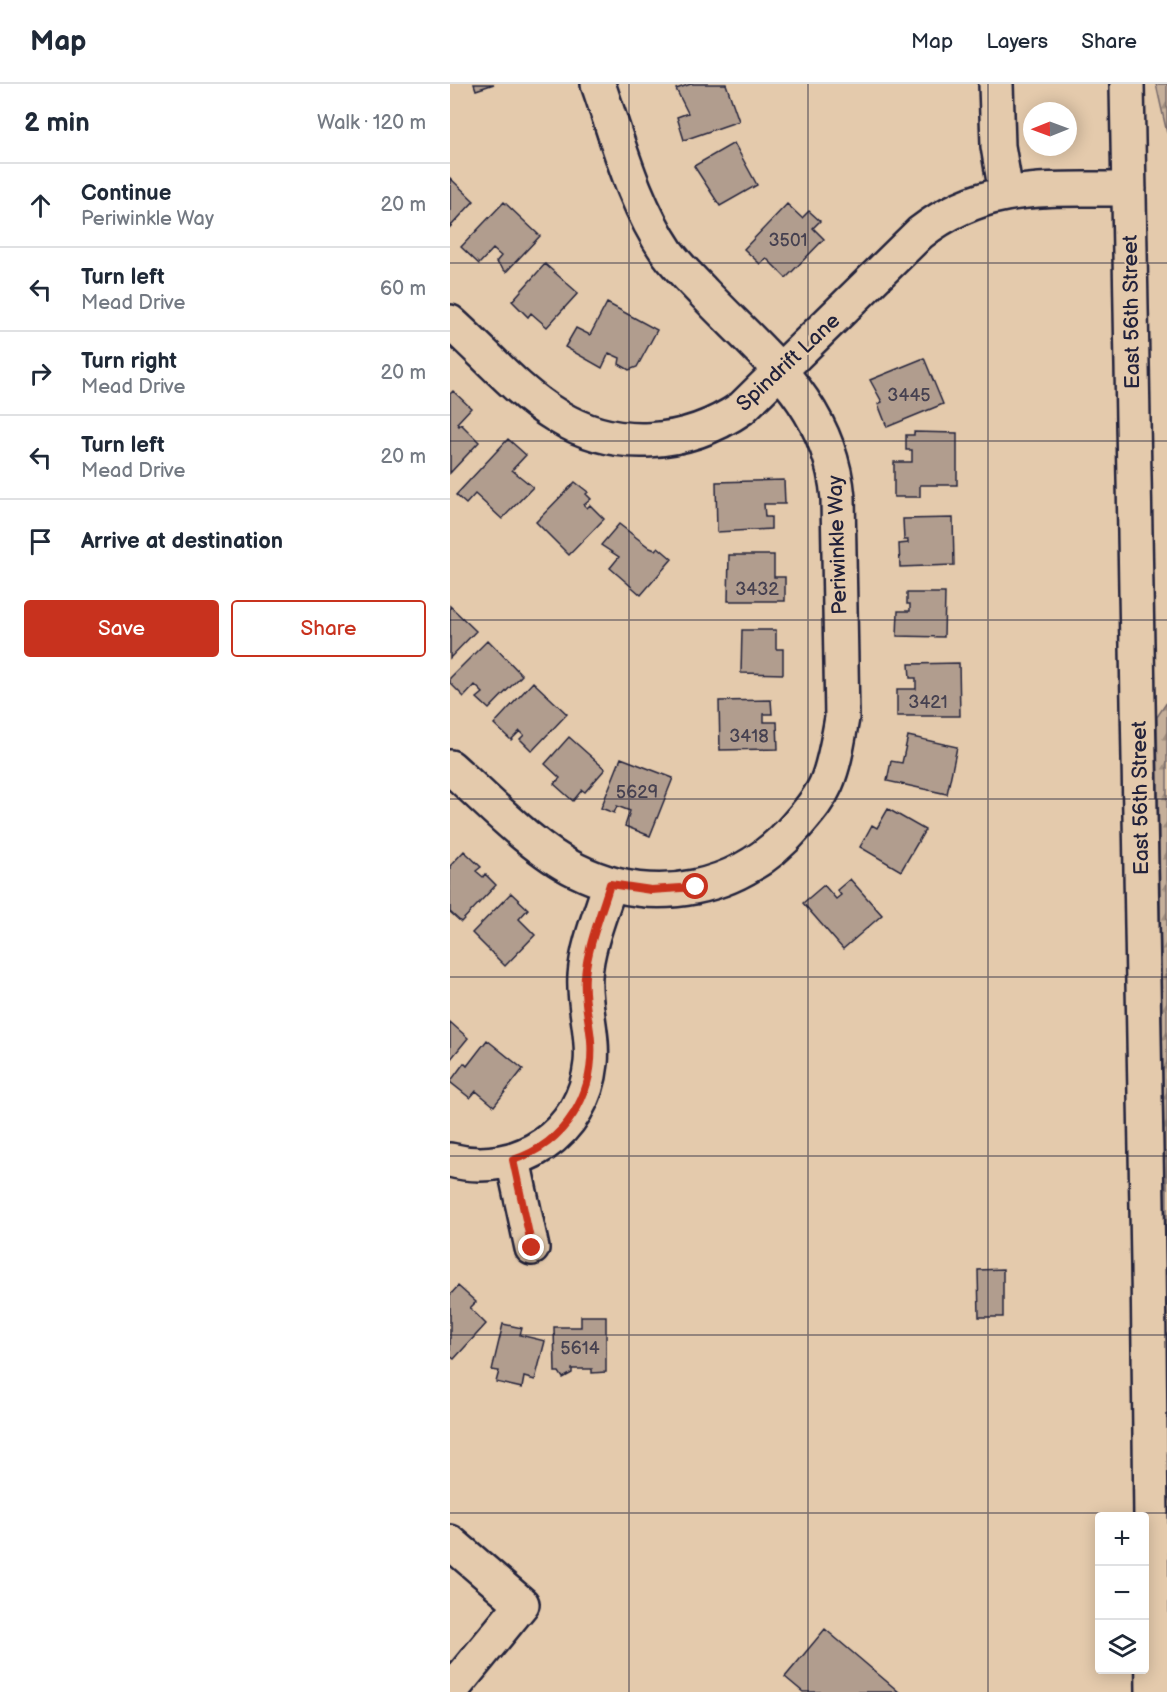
<!DOCTYPE html>
<html lang="en">
<head>
<meta charset="utf-8">
<style>
	:root { --surface:#fff; --page:#f6f6f7; --text:#1f2937; --muted:#747a83; --line:#e0e1e3; --accent:#c8321e }
	body { margin:0; font-family:"Balsamiq Sans",sans-serif; background:var(--page); color:var(--text) }
	.controls { position:absolute; right:18px; bottom:18px; display:grid; overflow:hidden; border-radius:6px; box-shadow:0 3px 15px #0003 }
	.controls button { width:54px; height:54px; display:grid; place-items:center; padding:0; border:0; border-bottom:2px solid var(--line); background:var(--surface); color:var(--text); font:30px sans-serif }
	.compass { position:absolute; left:573px; top:18px; width:54px; height:54px; border-radius:50%; background:var(--surface); box-shadow:0 3px 15px #0003; rotate:269deg }
	.stop { position:absolute; width:18px; height:18px; margin:-14px; border:4px solid #c8321e; border-radius:50%; background:#fff }
	.stop.end { background:#c8321e; border-color:#fff; box-shadow:0 2px 6px #0008 }
	.list { margin:0; padding:0; list-style:none }
	h2 { display:flex; justify-content:space-between; align-items:center; height:78px; margin:0; padding:0 24px; font-size:26px }
	h2 small { font-size:20px; font-weight:400; color:var(--muted) }
	.list li { display:grid; grid-template-columns:39px 1fr auto; gap:18px; align-items:center; box-sizing:border-box; height:84px; padding:0 24px; border-top:2px solid var(--line) }
	.list b { display:block; font-size:22px; white-space:nowrap }
	.list p { margin:0; font-size:20px; white-space:nowrap; color:var(--muted) }
	.list em { font-size:20px; font-style:normal; color:var(--muted) }
	.actions { display:flex; gap:12px; padding:18px 24px }
	.actions a { flex:1; padding:14px 0; border:2px solid var(--accent); border-radius:6px; text-align:center; font-size:21px; color:var(--accent) }
	.actions .main { background:var(--accent); color:#fff }
	.icon { flex:none; width:33px; height:33px; fill:none; stroke:currentColor; stroke-width:2; stroke-linecap:round; stroke-linejoin:round }
	.map { position:relative; flex:none; width:717px; height:1608px; overflow:hidden }
	header { display:flex; align-items:center; gap:36px; box-sizing:border-box; height:84px; padding:0 30px; background:var(--surface); border-bottom:2px solid var(--line) }
	header strong { font-size:28px }
	nav { display:flex; gap:33px; margin-inline-start:auto; font-size:21px }
	main { display:flex }
	aside { flex:1; background:var(--surface) }
	.map>svg:first-child { display:block }
</style>
</head>
<body>
<header>
<strong>Map</strong>
<nav><a>Map</a><a>Layers</a><a>Share</a></nav>
</header>
<main>
<aside>
<h2>2 min<small>Walk · 120 m</small></h2>
<ul class="list">
<li><svg class="icon" aria-label="ahead" viewBox="0 0 24 24"><path d="M12 20V5M6 11l6-6 6 6"/></svg><div><b>Continue</b><p>Periwinkle Way</p></div><em>20 m</em></li>
<li><svg class="icon" aria-label="left" viewBox="0 0 24 24"><path d="M17 20v-9H6M10 6l-5 5 5 5"/></svg><div><b>Turn left</b><p>Mead Drive</p></div><em>60 m</em></li>
<li><svg class="icon" aria-label="right" viewBox="0 0 24 24"><path d="M7 20v-9h11M14 6l5 5-5 5"/></svg><div><b>Turn right</b><p>Mead Drive</p></div><em>20 m</em></li>
<li><svg class="icon" aria-label="left" viewBox="0 0 24 24"><path d="M17 20v-9H6M10 6l-5 5 5 5"/></svg><div><b>Turn left</b><p>Mead Drive</p></div><em>20 m</em></li>
<li><svg class="icon" aria-label="arrive" viewBox="0 0 24 24"><path d="M6 21V4h12l-3 4 3 4H6"/></svg><div><b>Arrive at destination</b></div></li>
</ul>
<div class="actions"><a class="main">Save</a><a>Share</a></div>
</aside>
<div class="map">
<svg width="717" height="1608" viewBox="0 0 717 1608">
	<defs>
		<pattern id="forest-firs" width="22" height="20" patternUnits="userSpaceOnUse" patternTransform="scale(1.5)"><rect width="22" height="20" fill="#c5af9a"/><path d="M5 1l3.5 6h-7zM16 11l3.5 6h-7z" fill="#a08e7f"/></pattern>
	</defs>
	<rect width="100%" height="100%" fill="#e4caac"/>
	<filter id="ink" filterUnits="userSpaceOnUse"><feTurbulence type="fractalNoise" baseFrequency=".0167" numOctaves="2"/><feDisplacementMap in="SourceGraphic" scale="12" xChannelSelector="R" yChannelSelector="G"/><feConvolveMatrix kernelMatrix="1 2 1 2 8 2 1 2 1" color-interpolation-filters="sRGB"/></filter>
	<g filter="url(#ink)">
		<path fill="url(#forest-firs)" stroke="#74686a" stroke-width="1.5" d="M706,0H717V49Z
			M717,618V1239L707,633Z"/>
		<path fill="#b19d8e" stroke="#22223b" stroke-width="1.5" d="M24,0H44L26,6Z
			M241,0H276L289,37L234,56L227,33L238,29L226,5Z
			M284,59L307,101L270,122L244,82Z
			M0,94L24,117L0,143Z
			M54,118L90,152L56,188L46,178L51,172L43,165L29,180L11,163Z
			M337,120L352,134L359,127L370,137L363,144L374,155L336,194L316,174L310,180L294,165Z
			M95,180L128,209L97,243L81,229L78,233L62,217Z
			M157,219L207,246L187,283L179,286L169,280L170,274L159,269L152,284L115,263L126,244L140,251Z
			M474,274L493,320L437,343L428,320L432,318L420,296Z
			M3,307L21,324L7,339L9,342L11,340L29,358L0,389V310Z
			M464,348L507,349V401H470V413H444V378H462V366H456V351H464Z
			M58,355L76,371L62,386L83,403L52,435L25,410L16,420L6,411Z
			M334,396L335,420H314L315,433H321V445L267,448L266,398Z
			M125,398L138,408L136,410L141,415L134,421L137,424L140,421L154,435L119,471L86,438Z
			M503,434L504,481L450,483L449,460L458,459V456H454L453,435Z
			M169,440L200,464L205,466L208,463L222,475L191,511L160,484L169,473L151,461Z
			M279,471H324V493H335V517H278Z
			M457,509H495L494,553L447,552L448,527H460V520H457Z
			M0,522L26,547L0,574Z
			M292,546H326V565H333V590L291,589Z
			M38,556L72,591L39,625L27,614L33,609L25,601L14,613L0,599V594Z
			M509,579L510,632H447V605H466V594H460L459,580Z
			M83,598L117,630L82,667L70,655L74,651L70,647L61,656L44,640Z
			M321,616L322,630H314V638H327L328,665L270,666L269,617Z
			M458,652L507,663L497,710L437,697L441,677L452,679Z
			M119,653L155,685L135,708L132,706L123,717L104,700L110,694L95,680Z
			M171,674L223,694L200,752L175,742L180,727L167,722L164,729L151,724Z
			M438,725L475,746L451,787L410,763L422,741L427,744Z
			M14,767L31,783L26,787L33,793L35,790L46,801L11,838L0,828V782Z
			M400,795L432,831L393,865L353,819L374,801L386,815L391,811L387,806Z
			M61,809L78,825L69,835L85,851L55,882L22,849Z
			M0,938L18,954L0,976Z
			M37,956L73,985L44,1022L26,1007L20,1014L0,998L14,979L17,982Z
			M553,1185V1233H529L528,1186Z
			M8,1202L26,1218L20,1224L36,1240L4,1275L0,1272V1211Z
			M131,1232H156V1288L142,1289V1285H122V1289L113,1294L109,1288H105L104,1243H131Z
			M53,1240L72,1244L70,1251L95,1257L85,1296L74,1293L72,1304L46,1298L49,1287L42,1286Z
			M375,1545L449,1608H353L335,1593Z"/>
		<g fill="none" stroke-linecap="round" stroke-linejoin="round">
			<defs>
				<path id="minor" d="M546,0L548,62L556,109
					M677,0L698,1179L703,1608
					M0,238C35,269 67,308 107,332C165,368 237,362 292,324L470,149C536,97 600,106 679,105
					M0,683C37,716 83,765 126,786C204,825 291,807 347,741C358,728 369,716 376,700C385,679 388,656 392,634L388,414C380,320 315,273 254,209C242,196 228,183 217,168C183,118 168,57 148,0
					M0,1076C68,1094 134,1049 141,979C144,950 133,922 135,892C137,861 151,829 160,800
					M63,1076L82,1164
					M0,1458L72,1520L0,1608"/>
			</defs>
			<use href="#minor" stroke="#22223b" stroke-width="38"/>
			<use href="#minor" stroke="#e4caac" stroke-width="33"/>
		</g>
	</g>
	<g fill="none" stroke-linecap="round" stroke-linejoin="round" filter="url(#ink)">
		<path stroke="#c8321e" stroke-width="8" d="M82,1164L63,1076C116,1059 145,1010 141,956C139,934 133,914 135,892C138,861 151,830 160,800L201,806L246,803"/>
	</g>
	<path fill="none" stroke="#22223b" stroke-width="1.5" stroke-opacity="0.55" d="M179,0V1608M358,0V1608M538,0V1608M0,179H717M0,357H717M0,536H717M0,715H717M0,893H717M0,1072H717M0,1251H717M0,1429H717"/>
	<g text-anchor="middle" stroke-width="4.5" stroke-linejoin="round" paint-order="stroke">
		<g font-size="18" fill="#464150">
			<text x="338" y="162">3501</text>
			<text x="459" y="317">3445</text>
			<text x="307" y="511">3432</text>
			<text x="478" y="624">3421</text>
			<text x="299" y="658">3418</text>
			<text x="187" y="714">5629</text>
			<text x="130" y="1270">5614</text>
		</g>
		<g font-size="21" fill="#22223b" stroke="#e4caac">
			<text transform="translate(681 228) rotate(-91)" y="7">East 56th Street</text>
			<text transform="translate(338 278) rotate(-43)" y="7">Spindrift Lane</text>
			<text transform="translate(387 461) rotate(-92)" y="7">Periwinkle Way</text>
			<text transform="translate(690 714) rotate(-91)" y="7">East 56th Street</text>
		</g>
	</g>
</svg>
<div class="controls">
<button>+</button>
<button>−</button>
<button><svg class="icon" aria-label="layers" viewBox="0 0 24 24"><path d="M12 4l9 5-9 5-9-5zM3 14l9 5 9-5"/></svg></button>
</div>
<svg class="compass" viewBox="-18 -18 36 36"><path d="M0-13l5 13h-10z" fill="#e53935"/><path d="M0 13l5-13h-10z" fill="#747a83"/></svg>
<div class="stop" style="left:246px;top:803px"></div>
<div class="stop end" style="left:82px;top:1164px"></div>
</div>
</main>
</body>
</html>
